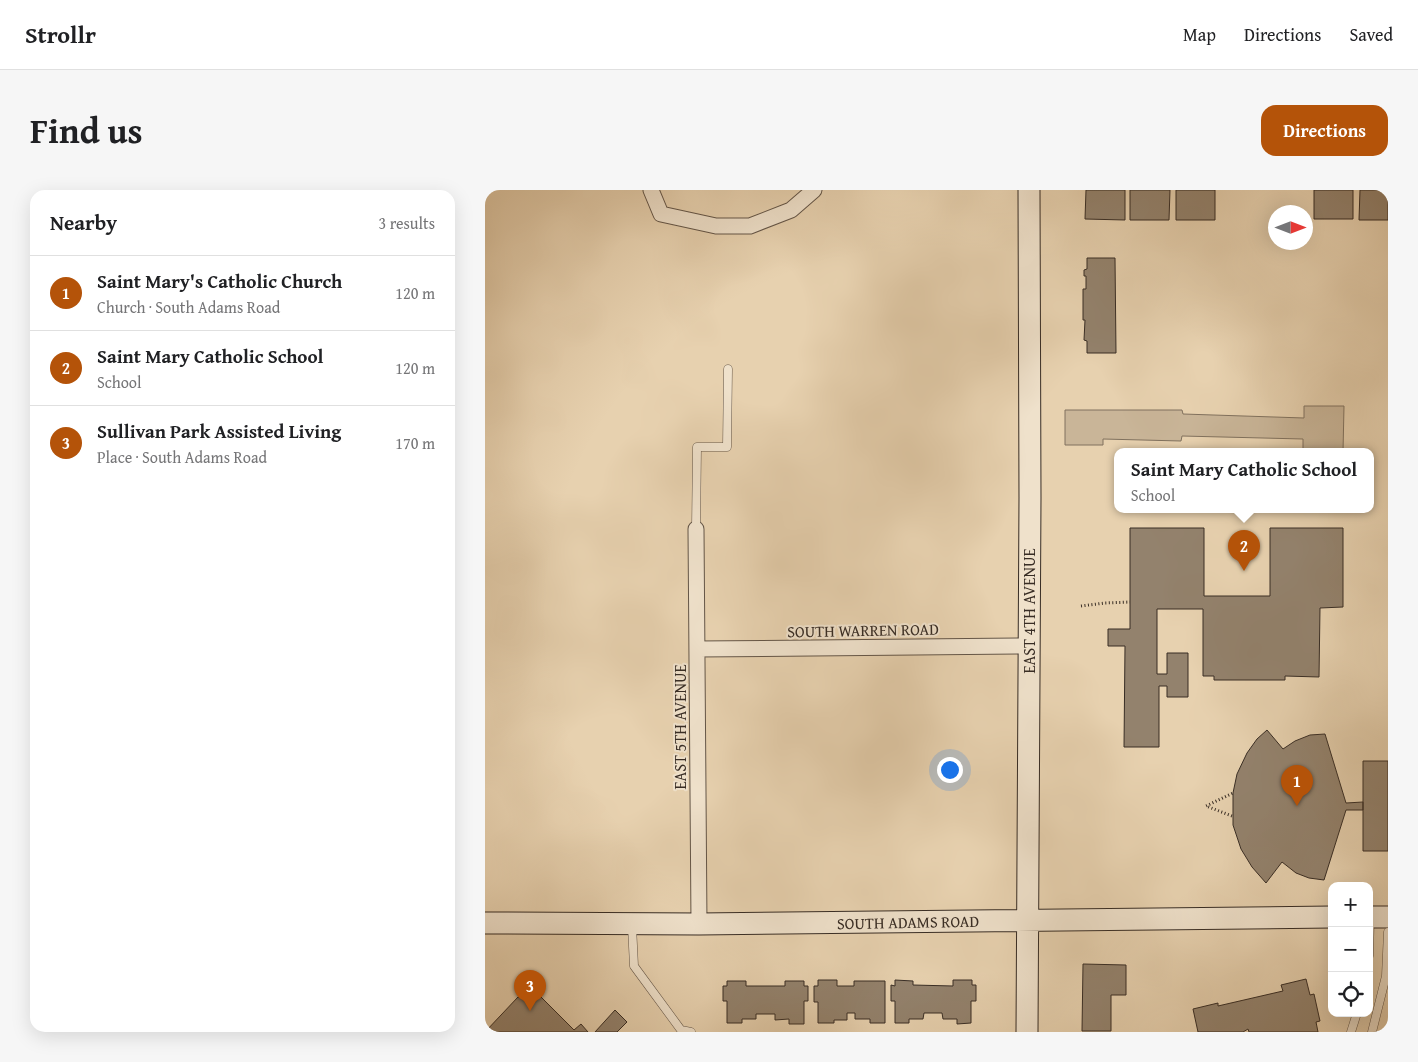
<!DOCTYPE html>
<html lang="en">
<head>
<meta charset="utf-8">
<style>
	:root { --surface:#fff; --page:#f6f6f6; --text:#202124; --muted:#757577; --line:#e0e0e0; --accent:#b45309 }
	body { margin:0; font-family:"Gentium Book Plus",serif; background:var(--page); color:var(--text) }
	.controls { position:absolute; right:15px; bottom:15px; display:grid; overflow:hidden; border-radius:10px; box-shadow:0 5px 20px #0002 }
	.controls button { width:45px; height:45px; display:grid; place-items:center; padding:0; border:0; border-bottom:1px solid var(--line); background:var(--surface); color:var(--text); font:25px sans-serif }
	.compass { position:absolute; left:783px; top:15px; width:45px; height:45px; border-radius:50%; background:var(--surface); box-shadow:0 5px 20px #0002; rotate:90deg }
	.you { position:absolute; left:464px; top:579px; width:18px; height:18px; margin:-12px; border:4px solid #fff; border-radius:50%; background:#1a73e8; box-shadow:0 0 0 8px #1a73e833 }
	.badge { display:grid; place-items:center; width:32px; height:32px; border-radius:50%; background:var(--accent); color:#fff; font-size:16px; font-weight:700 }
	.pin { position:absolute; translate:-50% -41px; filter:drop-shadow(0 1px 2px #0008) }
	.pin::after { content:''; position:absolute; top:26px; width:18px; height:15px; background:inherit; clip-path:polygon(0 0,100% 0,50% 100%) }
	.popup { position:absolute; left:629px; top:258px; width:260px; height:65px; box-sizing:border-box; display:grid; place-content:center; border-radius:10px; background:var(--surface); filter:drop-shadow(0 1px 4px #0005); font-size:16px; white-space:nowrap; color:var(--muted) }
	.popup b { font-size:19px; color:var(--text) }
	.popup::after { content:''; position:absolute; left:50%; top:100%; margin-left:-10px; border:10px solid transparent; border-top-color:var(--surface) }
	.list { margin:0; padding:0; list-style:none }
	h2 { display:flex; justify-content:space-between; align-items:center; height:65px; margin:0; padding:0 20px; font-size:21px }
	h2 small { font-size:16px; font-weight:400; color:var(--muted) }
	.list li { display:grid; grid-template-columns:32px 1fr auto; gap:15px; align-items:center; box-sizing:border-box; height:75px; padding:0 20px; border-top:1px solid var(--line) }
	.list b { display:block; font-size:19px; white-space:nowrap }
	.list p { margin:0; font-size:16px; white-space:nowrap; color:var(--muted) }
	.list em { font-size:16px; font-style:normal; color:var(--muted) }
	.icon { flex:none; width:28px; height:28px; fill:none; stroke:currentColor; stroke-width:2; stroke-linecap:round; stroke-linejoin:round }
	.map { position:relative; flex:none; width:903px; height:842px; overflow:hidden; border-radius:15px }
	header { display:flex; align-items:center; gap:30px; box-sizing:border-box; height:70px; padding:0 25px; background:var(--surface); border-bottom:1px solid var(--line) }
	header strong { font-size:24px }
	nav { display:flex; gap:28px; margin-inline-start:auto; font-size:18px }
	.intro { display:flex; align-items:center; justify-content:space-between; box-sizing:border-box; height:120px; padding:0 30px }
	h1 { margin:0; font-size:35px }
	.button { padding:12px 22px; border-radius:15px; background:var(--accent); color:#fff; font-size:18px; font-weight:700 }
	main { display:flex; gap:30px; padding:0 30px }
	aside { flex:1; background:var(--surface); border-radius:15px; box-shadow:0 5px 20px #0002 }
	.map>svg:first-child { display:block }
</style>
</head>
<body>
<header>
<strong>Strollr</strong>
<nav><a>Map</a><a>Directions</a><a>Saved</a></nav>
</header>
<div class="intro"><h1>Find us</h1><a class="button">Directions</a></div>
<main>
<aside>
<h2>Nearby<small>3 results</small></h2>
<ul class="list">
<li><span class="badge">1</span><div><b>Saint Mary's Catholic Church</b><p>Church · South Adams Road</p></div><em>120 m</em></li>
<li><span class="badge">2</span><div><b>Saint Mary Catholic School</b><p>School</p></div><em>120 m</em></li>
<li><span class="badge">3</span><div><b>Sullivan Park Assisted Living</b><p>Place · South Adams Road</p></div><em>170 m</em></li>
</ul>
</aside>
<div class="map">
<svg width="903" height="842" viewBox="0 0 903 842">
	<rect width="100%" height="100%" fill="#e7d1af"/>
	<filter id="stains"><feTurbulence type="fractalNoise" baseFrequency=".004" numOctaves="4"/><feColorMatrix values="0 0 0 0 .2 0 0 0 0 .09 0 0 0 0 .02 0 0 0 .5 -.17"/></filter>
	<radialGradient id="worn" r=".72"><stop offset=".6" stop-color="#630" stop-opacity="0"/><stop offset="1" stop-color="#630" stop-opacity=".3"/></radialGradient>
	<path fill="#c9b598" stroke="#80715e" d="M819,216H859L858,262L818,261V249L697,246L696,251L618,249V255H580V220H697L698,224L819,228Z"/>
	<path fill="#93826d" stroke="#382d25" d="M601,0H640V30L600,29Z
		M645,0H685L684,30H645Z
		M691,0H730V30H691Z
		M829,0H868V29H829Z
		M875,0H903V30H874Z
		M602,68H630L631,163H602V151L599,150L600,130H598V99H601V86H599V80L602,79Z
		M645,338H719V406H785V338H858V417L835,418L834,487L800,486V490H729V486H718V419H672V484H682V463H703V507H682V496H674V557H639L640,456H623V439H645Z
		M782,540L798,559L810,551L825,545L840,544L861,613L878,612V620H861L839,690L824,688L811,683L797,672L781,693L767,677L756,659L748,635V603L752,584L762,563L772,549Z
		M878,571H903V661H878Z
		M598,774L641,775V805H626V841H597Z
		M821,789L825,805L829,804L835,831L831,832L833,842H764L763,839L758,842H713L708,819L733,813V816L798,801L796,795Z
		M333,790H352V796H369V791H400V833H385V829H370V823H362V830H349V833H333V812H329V796H333Z
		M410,790L428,791V795L468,796V790H487V795H491V811H486V833L472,834V829H458L457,823H439L438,829H424V833H410V811H406V795L410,796Z
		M242,791H261V796H300V791H319V796H323V811H319V834H304V829L290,830V824H271V829H257V833H242V811H238V796H242Z
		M38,802H51V807H56L89,840L96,834L103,842H0L33,807H38Z
		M130,820L142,832L132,842H110Z"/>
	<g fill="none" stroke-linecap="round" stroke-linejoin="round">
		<defs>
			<path id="lane" d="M211,339L212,257H242L243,179
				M147,736L149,776L196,840L206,842
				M884,766L885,729
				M866,842L872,823
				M887,842L901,786L903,742"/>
			<path id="street" d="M166,0L176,24L231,36H265L306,20L329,0
				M211,339L214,734
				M212,459L544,456"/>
			<path id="secondary" d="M884,727H903
				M0,733L214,734L847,727
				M542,842L545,307L544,0"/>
		</defs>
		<use href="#lane" stroke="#645648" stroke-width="9"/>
		<use href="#street" stroke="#645648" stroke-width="17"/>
		<use href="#secondary" stroke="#382d25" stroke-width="23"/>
		<path stroke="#382d25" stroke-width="3" stroke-dasharray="1 2.5" stroke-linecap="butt" d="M596,416L620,413L645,412
			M747,626L721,616L748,603"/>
		<use href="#lane" stroke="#efe1cb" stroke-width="8"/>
		<use href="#street" stroke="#efe1cb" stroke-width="15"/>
		<use href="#secondary" stroke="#efe1cb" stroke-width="21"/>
	</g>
	<g text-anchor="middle" stroke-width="4" stroke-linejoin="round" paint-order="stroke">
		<g font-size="16" fill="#382d25" stroke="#efe1cb">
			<text transform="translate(544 421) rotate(-90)" y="6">EAST 4TH AVENUE</text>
			<text transform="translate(378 440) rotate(-1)" y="6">SOUTH WARREN ROAD</text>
			<text transform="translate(195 537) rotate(-90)" y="6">EAST 5TH AVENUE</text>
			<text transform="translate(423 732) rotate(-1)" y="6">SOUTH ADAMS ROAD</text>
		</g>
	</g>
	<rect width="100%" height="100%" filter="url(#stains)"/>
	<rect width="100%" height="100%" fill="url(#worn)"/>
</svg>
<div class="controls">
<button>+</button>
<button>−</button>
<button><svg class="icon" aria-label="locate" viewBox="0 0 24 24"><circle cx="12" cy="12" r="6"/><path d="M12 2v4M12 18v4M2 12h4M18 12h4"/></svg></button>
</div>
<svg class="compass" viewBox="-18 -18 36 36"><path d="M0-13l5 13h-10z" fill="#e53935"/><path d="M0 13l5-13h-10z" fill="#757577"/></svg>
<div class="you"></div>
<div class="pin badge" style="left:812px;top:616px">1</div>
<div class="pin badge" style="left:759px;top:381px">2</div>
<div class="popup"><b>Saint Mary Catholic School</b>School</div>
<div class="pin badge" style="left:45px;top:821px">3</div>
</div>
</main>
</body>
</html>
